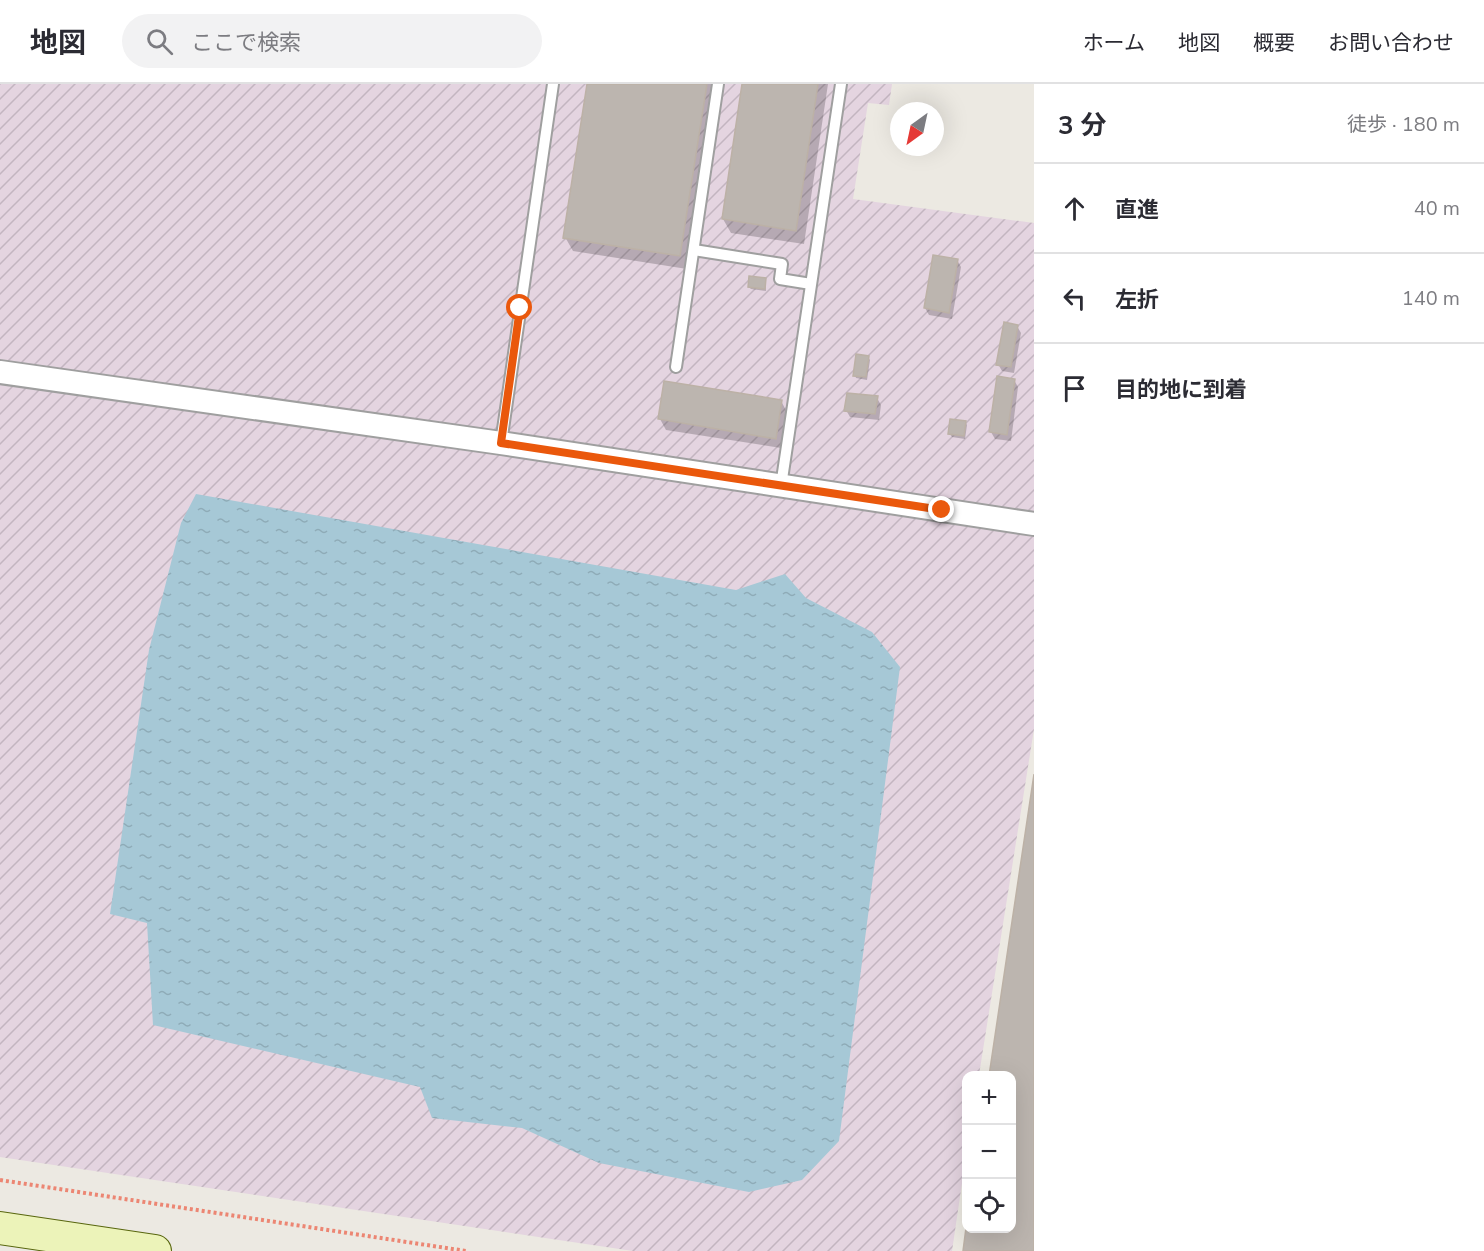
<!DOCTYPE html>
<html lang="ja">
<head>
<meta charset="utf-8">
<style>
	:root { --surface:#fff; --page:#f2f2f3; --text:#2b2b33; --muted:#7c7c81; --line:#e1e1e2 }
	body { margin:0; font-family:"Nunito Sans","Noto Sans JP",sans-serif; background:var(--page); color:var(--text) }
	.controls { position:absolute; right:18px; bottom:18px; display:grid; overflow:hidden; border-radius:12px; box-shadow:0 6px 24px #0002 }
	.controls button { width:54px; height:54px; display:grid; place-items:center; padding:0; border:0; border-bottom:2px solid var(--line); background:var(--surface); color:var(--text); font:30px sans-serif }
	.compass { position:absolute; left:890px; top:18px; width:54px; height:54px; border-radius:50%; background:var(--surface); box-shadow:0 6px 24px #0002; rotate:213deg }
	.stop { position:absolute; width:18px; height:18px; margin:-14px; border:4px solid #ea580c; border-radius:50%; background:#fff }
	.stop.end { background:#ea580c; border-color:#fff; box-shadow:0 2px 6px #0008 }
	.list { margin:0; padding:0; list-style:none }
	h2 { display:flex; justify-content:space-between; align-items:center; height:78px; margin:0; padding:0 24px; font-size:26px }
	h2 small { font-size:20px; font-weight:400; color:var(--muted) }
	.list li { display:grid; grid-template-columns:39px 1fr auto; gap:18px; align-items:center; box-sizing:border-box; height:90px; padding:0 24px; border-top:2px solid var(--line) }
	.list b { display:block; font-size:22px; white-space:nowrap }
	.list em { font-size:20px; font-style:normal; color:var(--muted) }
	.icon { flex:none; width:33px; height:33px; fill:none; stroke:currentColor; stroke-width:2; stroke-linecap:round; stroke-linejoin:round }
	.map { position:relative; flex:none; width:1034px; height:1167px; overflow:hidden }
	header { display:flex; align-items:center; gap:36px; box-sizing:border-box; height:84px; padding:0 30px; background:var(--surface); border-bottom:2px solid var(--line) }
	header strong { font-size:28px }
	nav { display:flex; gap:33px; margin-inline-start:auto; font-size:21px }
	.search { width:420px; height:54px; background:var(--page); display:flex; align-items:center; gap:15px; box-sizing:border-box; padding:0 21px; border-radius:33px; color:var(--muted); font-size:22px }
	main { display:flex }
	aside { flex:1; background:var(--surface) }
	.map>svg:first-child { display:block }
</style>
</head>
<body>
<header>
<strong>地図</strong>
<div class="search"><svg class="icon" aria-label="search" viewBox="0 0 24 24"><circle cx="10" cy="10" r="6"/><path d="M15 15l6 6"/></svg>ここで検索</div>
<nav><a>ホーム</a><a>地図</a><a>概要</a><a>お問い合わせ</a></nav>
</header>
<main>
<div class="map">
<svg width="1034" height="1167" viewBox="0 0 1034 1167">
	<defs>
		<pattern id="industrial-furrows" width="10" height="10" patternUnits="userSpaceOnUse" patternTransform="scale(1.5)"><rect width="10" height="10" fill="#e4d4e0"/><path d="M-1 1l2-2M0 10L10 0M9 11l2-2" fill="none" stroke="#c3b5c0"/></pattern>
		<pattern id="water-ripples" width="26" height="14" patternUnits="userSpaceOnUse" patternTransform="scale(1.5)"><rect width="26" height="14" fill="#a6c8d6"/><path d="M2 4q2-2 4 0t4 0M15 11q2-2 4 0t4 0" fill="none" stroke="#8eabb7"/></pattern>
	</defs>
	<rect width="100%" height="100%" fill="#ece9e2"/>
	<path fill="url(#industrial-furrows)" d="M0,0H892L889,21L868,19L853,115L1034,139V645L979,991L966,992V1072L952,1167H633L0,1073Z"/>
	<path fill="url(#water-ripples)" d="M196,410L736,506L785,490L806,514L872,548L900,583L839,1057L802,1096L749,1108L599,1079L522,1044L432,1034L420,1003L153,941L147,839L110,830L149,566L181,439Z"/>
	<path fill="#0003" d="M589,0H716L687,185L573,167L565,153Z
		M743,0H828L804,160L731,149L723,135Z
		M957,176L961,183L952,235L929,231L925,224Z
		M765,195L766,207L751,205L749,203Z
		M1017,242L1021,249L1014,289L1002,287L998,280Z
		M868,273L870,276L867,296L856,294L855,291Z
		M1014,296L1018,303L1011,357L995,355L991,348Z
		M877,314L881,321L879,336L850,333L846,326Z
		M781,317L787,328L781,364L666,346L660,335Z
		M965,338L967,341L965,355L952,353L950,350Z
		M1034,700V1167H965L1012,1144V992Z"/>
	<path fill="#bcb5af" stroke="#bcb1a6" stroke-width="1.5" d="M587,0H707L680,172L563,154Z
		M742,0H818L796,147L722,135Z
		M933,171L958,175L949,229L924,224Z
		M749,192L766,194L765,205L748,203Z
		M1004,238L1018,241L1011,283L996,281Z
		M856,270L869,272L866,293L853,292Z
		M997,292L1015,295L1007,351L989,348Z
		M664,297L782,316L776,355L658,335Z
		M847,309L878,312L875,330L844,327Z
		M950,335L966,337L964,352L948,350Z
		M1034,690V1167H963L966,1144H1012V992H989Z"/>
	<g fill="none" stroke-linecap="round" stroke-linejoin="round">
		<defs>
			<path id="service" d="M694,166L782,180L780,195L811,200
				M676,283L718,0
				M501,359L553,0
				M781,402L841,0"/>
			<path id="minor" d="M0,288L501,359L1034,440"/>
			<path id="secondary" d="M0,1144L155,1167"/>
		</defs>
		<use href="#service" stroke="#9f9f9f" stroke-width="14"/>
		<use href="#minor" stroke="#9f9f9f" stroke-width="26"/>
		<use href="#secondary" stroke="#58660e" stroke-width="34"/>
		<path stroke="#ec8673" stroke-width="4" stroke-dasharray="3 3" stroke-linecap="butt" d="M0,1096L466,1167"/>
		<use href="#service" stroke="#fff" stroke-width="10"/>
		<use href="#minor" stroke="#fff" stroke-width="22"/>
		<use href="#secondary" stroke="#ecf3b9" stroke-width="32"/>
	</g>
	<g fill="none" stroke-linecap="round" stroke-linejoin="round">
		<path stroke="#ea580c" stroke-width="8" d="M520,224L501,359L942,426"/>
	</g>
</svg>
<div class="controls">
<button>+</button>
<button>−</button>
<button><svg class="icon" aria-label="locate" viewBox="0 0 24 24"><circle cx="12" cy="12" r="6"/><path d="M12 2v4M12 18v4M2 12h4M18 12h4"/></svg></button>
</div>
<svg class="compass" viewBox="-18 -18 36 36"><path d="M0-13l5 13h-10z" fill="#e53935"/><path d="M0 13l5-13h-10z" fill="#7c7c81"/></svg>
<div class="stop" style="left:520px;top:224px"></div>
<div class="stop end" style="left:942px;top:426px"></div>
</div>
<aside>
<h2>3 分<small>徒歩 · 180 m</small></h2>
<ul class="list">
<li><svg class="icon" aria-label="ahead" viewBox="0 0 24 24"><path d="M12 20V5M6 11l6-6 6 6"/></svg><div><b>直進</b></div><em>40 m</em></li>
<li><svg class="icon" aria-label="left" viewBox="0 0 24 24"><path d="M17 20v-9H6M10 6l-5 5 5 5"/></svg><div><b>左折</b></div><em>140 m</em></li>
<li><svg class="icon" aria-label="arrive" viewBox="0 0 24 24"><path d="M6 21V4h12l-3 4 3 4H6"/></svg><div><b>目的地に到着</b></div></li>
</ul>
</aside>
</main>
</body>
</html>
